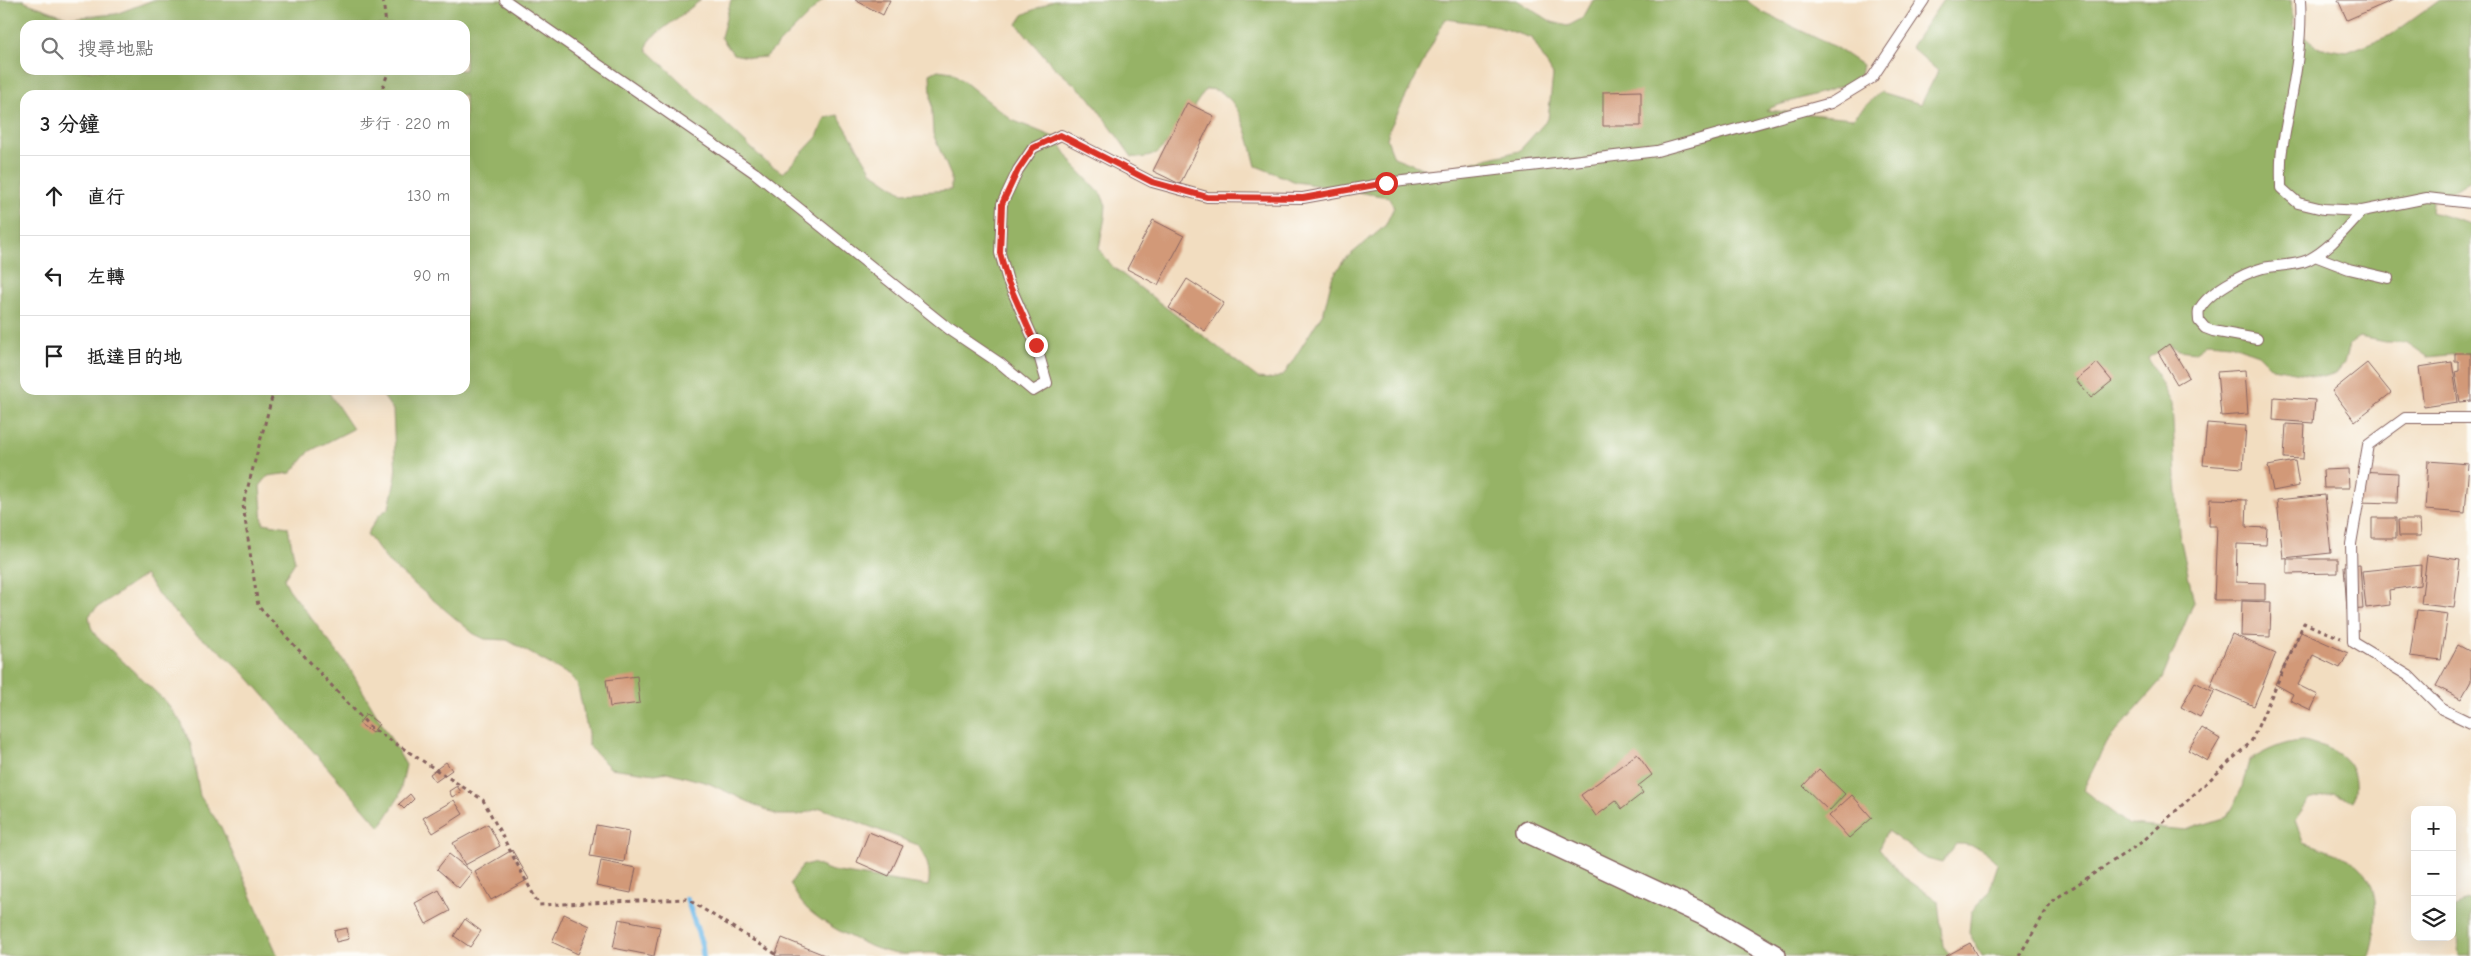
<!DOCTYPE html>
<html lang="zh-TW">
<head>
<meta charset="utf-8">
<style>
	:root { --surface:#fff; --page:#f2f2f2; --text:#222; --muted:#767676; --line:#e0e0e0 }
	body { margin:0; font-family:"Comic Neue","LXGW WenKai TC",sans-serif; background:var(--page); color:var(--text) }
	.controls { position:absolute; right:15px; bottom:15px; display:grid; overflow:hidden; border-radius:10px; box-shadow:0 5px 20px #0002 }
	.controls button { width:45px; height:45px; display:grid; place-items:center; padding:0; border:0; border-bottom:1px solid var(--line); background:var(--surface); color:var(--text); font:25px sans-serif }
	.stop { position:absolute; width:15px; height:15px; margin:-11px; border:4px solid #d93025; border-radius:50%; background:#fff }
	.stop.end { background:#d93025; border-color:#fff; box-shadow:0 1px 5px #0008 }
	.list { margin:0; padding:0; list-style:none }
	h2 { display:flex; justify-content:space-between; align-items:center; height:65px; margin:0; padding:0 20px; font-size:21px }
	h2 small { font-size:16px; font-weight:400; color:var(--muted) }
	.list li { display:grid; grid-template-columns:32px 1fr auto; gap:15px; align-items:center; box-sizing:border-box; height:80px; padding:0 20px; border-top:1px solid var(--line) }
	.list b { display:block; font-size:19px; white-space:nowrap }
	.list em { font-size:16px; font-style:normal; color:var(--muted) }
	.icon { flex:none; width:28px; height:28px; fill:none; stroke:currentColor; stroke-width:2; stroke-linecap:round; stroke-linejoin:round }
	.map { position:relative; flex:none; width:2471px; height:956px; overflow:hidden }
	.search { position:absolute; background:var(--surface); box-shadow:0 5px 20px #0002; left:20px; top:20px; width:450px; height:55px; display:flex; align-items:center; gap:12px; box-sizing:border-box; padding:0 18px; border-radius:15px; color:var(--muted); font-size:19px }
	.panel { position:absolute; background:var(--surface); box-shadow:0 5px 20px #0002; left:20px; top:90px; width:450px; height:305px; border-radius:15px }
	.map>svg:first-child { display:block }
</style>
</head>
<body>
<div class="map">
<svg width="2471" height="956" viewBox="0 0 2471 956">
	<rect width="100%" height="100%" fill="#fdfcf7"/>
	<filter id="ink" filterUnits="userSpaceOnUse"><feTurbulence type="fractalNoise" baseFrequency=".02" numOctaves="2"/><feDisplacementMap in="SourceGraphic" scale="10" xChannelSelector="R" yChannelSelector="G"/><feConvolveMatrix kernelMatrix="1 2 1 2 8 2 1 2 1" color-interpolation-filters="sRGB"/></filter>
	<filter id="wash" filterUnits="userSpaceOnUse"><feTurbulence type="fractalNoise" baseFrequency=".0096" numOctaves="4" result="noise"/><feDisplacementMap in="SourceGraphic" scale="20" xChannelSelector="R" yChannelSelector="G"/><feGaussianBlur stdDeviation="1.12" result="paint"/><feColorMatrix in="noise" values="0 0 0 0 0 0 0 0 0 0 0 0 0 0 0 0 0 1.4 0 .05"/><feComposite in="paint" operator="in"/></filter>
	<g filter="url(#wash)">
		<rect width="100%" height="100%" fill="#f2ddc0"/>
		<path fill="#96b366" stroke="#706948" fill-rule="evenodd" d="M0,0H24L25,2L69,18L116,14L153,0H701L651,38L646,49L765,161L783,173L817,137L825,118L838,115L872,172L903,193L951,190V176L933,134L930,74L938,70L952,72L1012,120L1056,138L1075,167L1101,194L1106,205L1105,217L1099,249L1113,267L1258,378C1269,379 1276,380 1285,373L1324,311L1332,278L1344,260L1385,226L1394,207L1388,197L1296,182L1256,166C1249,140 1240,88 1206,89C1196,103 1168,147 1155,154C1147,158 1141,158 1132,157L1089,97L1054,67L1017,24L1023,15L1054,0H1517L1552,22L1568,26L1583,18L1593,0H1746L1762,12L1835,47L1862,65C1861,68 1861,74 1859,76C1852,88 1783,101 1766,110L1853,118L1880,92L1921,104L1938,71L1911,47L1943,0H2291L2293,26L2317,47L2347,52L2391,35L2440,0H2471V180L2453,191L2433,194L2431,212L2471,224V353L2428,357L2406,342H2385L2359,337L2349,344L2344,363L2336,373L2323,377L2272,368L2258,354L2230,344L2209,342L2195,352L2179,350L2169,345L2148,358L2172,404L2179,532L2194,602L2162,679L2106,743L2083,790L2129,825L2186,830L2227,817L2241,790L2249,761C2265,751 2283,742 2302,741C2307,741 2313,744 2318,745C2347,753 2361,771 2353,802L2335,793L2309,800L2295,820L2303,842C2315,846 2352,858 2360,867C2382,889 2377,929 2369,956H1982L1969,933L1971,912L1988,894L1998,864C1987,852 1975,843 1956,844L1942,863L1927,859L1887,831L1879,848L1901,875L1938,901L1943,946L1951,956H949C932,950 917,955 899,954C876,953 816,922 802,903C797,897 794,890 790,884L802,866L812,863L832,871L928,886C932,871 926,858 918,845L821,808L798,815H777L708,783L667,772L655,774L610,768L588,745V733L577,683L569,675L507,640L485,639L474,634L389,563L367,534L379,515L389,508L396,476L393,410L379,390H465V95H25V390H327L353,429L310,451L291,473L268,476L260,486L263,523L288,527L295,562L284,579L289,589L350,669L406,765L399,797L380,827L244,673L220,651L194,633L160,597L145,575L95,609L89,616L91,627L96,636L164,700L181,722L191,745L200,796L221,827L278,956H0ZM1445,19L1492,25L1532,38L1553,75L1548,119L1519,151L1432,172L1394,157L1387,139L1390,128ZM25,25H465V70H25Z
			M731,0H823L766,57L753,58L733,54L721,37Z
			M2465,899L2471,901V956H2459L2454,909Z"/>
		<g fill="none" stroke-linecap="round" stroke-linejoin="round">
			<path stroke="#71bbea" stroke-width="5.5" d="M687,899L702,945L703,956"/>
		</g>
		<g id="blocks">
			<path fill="#d29978" d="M855,0H890L883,15Z
				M2338,0H2393L2347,20Z
				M1641,91V126H1603V92Z
				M1187,103L1214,116L1180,184L1153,171Z
				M1153,220L1184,236L1158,285L1127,269Z
				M1187,279L1224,303L1205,331L1169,308Z
				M2169,344L2189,377L2177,384L2158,352Z
				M2455,353H2471V401L2460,402L2455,372L2459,371V362H2455Z
				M2452,362L2458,402L2424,407L2419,367Z
				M2097,363L2112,381L2091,398L2076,380Z
				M2367,363L2391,393L2355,421L2332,391Z
				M2245,370L2248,414L2221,416L2217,372Z
				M2274,397L2315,400L2313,423L2273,420Z
				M2207,423L2246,426L2243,468L2203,465Z
				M2286,424L2305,425L2303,459L2284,458Z
				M2295,461L2299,486L2273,491L2268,466Z
				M2428,461L2469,464L2465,513L2425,510Z
				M2348,469L2349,488H2324L2323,470Z
				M2358,471L2398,473L2397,503L2356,502Z
				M2325,495L2331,553L2283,558L2277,500Z
				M2210,499L2247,500L2246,527L2267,528L2266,545L2237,544L2236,582L2265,583V600H2214L2217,526H2209Z
				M2372,518H2396V538H2372Z
				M2398,520H2420L2421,536H2399Z
				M2427,555L2460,560L2454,608L2421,604Z
				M2287,559H2338V573L2287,574Z
				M2360,565L2363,609L2347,610L2344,566Z
				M2421,565L2420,585L2389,590L2390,605L2366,608L2362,571Z
				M2242,601L2271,602L2270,637L2241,636Z
				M2417,610L2448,614L2441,660L2410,656Z
				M2301,632L2348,653L2340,668L2313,655L2298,685L2318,695L2311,710L2290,700L2293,694L2275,684Z
				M2232,634L2276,653L2254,706L2210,687Z
				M2458,645L2471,652V681L2461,699L2436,686Z
				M637,676L640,703L610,707L606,680Z
				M2195,682L2214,692L2200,717L2181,707Z
				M366,714L379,724L372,733L359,723Z
				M2202,728L2220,739L2207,761L2188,750Z
				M1637,754L1652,775L1638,786L1643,793L1622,809L1616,801L1596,816L1581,795Z
				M446,762L452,770L435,782L430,774Z
				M1819,769L1845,794L1829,811L1803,786Z
				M457,786L461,792L452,797L449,791Z
				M410,794L414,799L404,809L399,804Z
				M1852,795L1872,818L1849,838L1829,816Z
				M454,800L463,814L433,833L423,818Z
				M488,824L500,846L465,865L453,843Z
				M596,825L629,831L624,862L590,856Z
				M869,832L903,846L889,876L857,862Z
				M512,850L529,879L491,900L475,872Z
				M449,854L472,872L459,888L437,869Z
				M601,861L636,868L631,893L596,886Z
				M439,890L450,911L426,924L415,903Z
				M564,914L590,926L578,954L552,942Z
				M465,919L481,931L470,947L454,936Z
				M619,919L660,927L654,956L613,948Z
				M347,928L349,939L336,942L334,931Z
				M782,938L827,956H775Z
				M1970,943L1977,956H1946Z"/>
		</g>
	</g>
	<g filter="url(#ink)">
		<use href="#blocks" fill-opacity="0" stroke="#85625f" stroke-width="1"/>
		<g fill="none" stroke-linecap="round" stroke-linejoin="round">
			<defs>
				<path id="lane" d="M505,0L755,173L949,329L1001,364L1033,391L1047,383L1036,345L1008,281L1000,253L1002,204L1018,170L1033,148L1061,135L1152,182L1207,197L1303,198L1386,183L1657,151L1831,103L1872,78L1924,0
					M2300,0C2303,51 2290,100 2282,150C2280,162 2281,176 2281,188L2298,203L2323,209L2362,211L2427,198L2471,203
					M2315,256L2349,269L2388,278
					M2257,339L2213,331L2205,328L2199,321C2199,318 2198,313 2199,310C2208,292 2244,273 2263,268C2277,265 2295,266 2308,260C2330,249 2346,228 2362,211
					M2471,418H2405L2368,445L2351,544L2353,642L2409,676L2442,709L2471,723"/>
				<path id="street" d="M1528,832L1705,915L1775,956"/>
			</defs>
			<use href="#lane" stroke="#85625f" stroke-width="12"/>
			<use href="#street" stroke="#85625f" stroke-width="24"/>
			<path stroke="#85625f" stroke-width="3" stroke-dasharray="4 4" stroke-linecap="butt" d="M383,0L386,25
				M380,95L389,70
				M274,390L243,505L258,606L370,727L483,800L539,905L687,899L779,956
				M2019,956L2052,901L2142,842L2251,742L2304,623L2341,638"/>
			<use href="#lane" stroke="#fff" stroke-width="10"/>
			<use href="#street" stroke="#fff" stroke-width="21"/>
		</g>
	</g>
	<g fill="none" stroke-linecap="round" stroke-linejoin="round" filter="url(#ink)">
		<path stroke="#d93025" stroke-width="6" d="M1036,345L1008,282L1000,253L1002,204L1018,170L1033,148L1060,135L1152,182L1207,197L1303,198L1386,183"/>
	</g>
</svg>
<div class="controls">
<button>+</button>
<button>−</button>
<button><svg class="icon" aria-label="layers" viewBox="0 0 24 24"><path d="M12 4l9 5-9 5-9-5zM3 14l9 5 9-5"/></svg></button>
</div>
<div class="stop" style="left:1386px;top:183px"></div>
<div class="stop end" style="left:1036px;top:345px"></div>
<div class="search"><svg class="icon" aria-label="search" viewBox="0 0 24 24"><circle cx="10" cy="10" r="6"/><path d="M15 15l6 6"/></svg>搜尋地點</div>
<section class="panel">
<h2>3 分鐘<small>步行 · 220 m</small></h2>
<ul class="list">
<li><svg class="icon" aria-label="ahead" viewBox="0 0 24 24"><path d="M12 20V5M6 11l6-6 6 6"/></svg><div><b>直行</b></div><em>130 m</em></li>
<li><svg class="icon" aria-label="left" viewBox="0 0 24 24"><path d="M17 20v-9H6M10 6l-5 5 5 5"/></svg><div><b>左轉</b></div><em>90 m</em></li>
<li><svg class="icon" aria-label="arrive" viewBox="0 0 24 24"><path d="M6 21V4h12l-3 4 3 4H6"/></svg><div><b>抵達目的地</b></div></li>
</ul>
</section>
</div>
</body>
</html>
